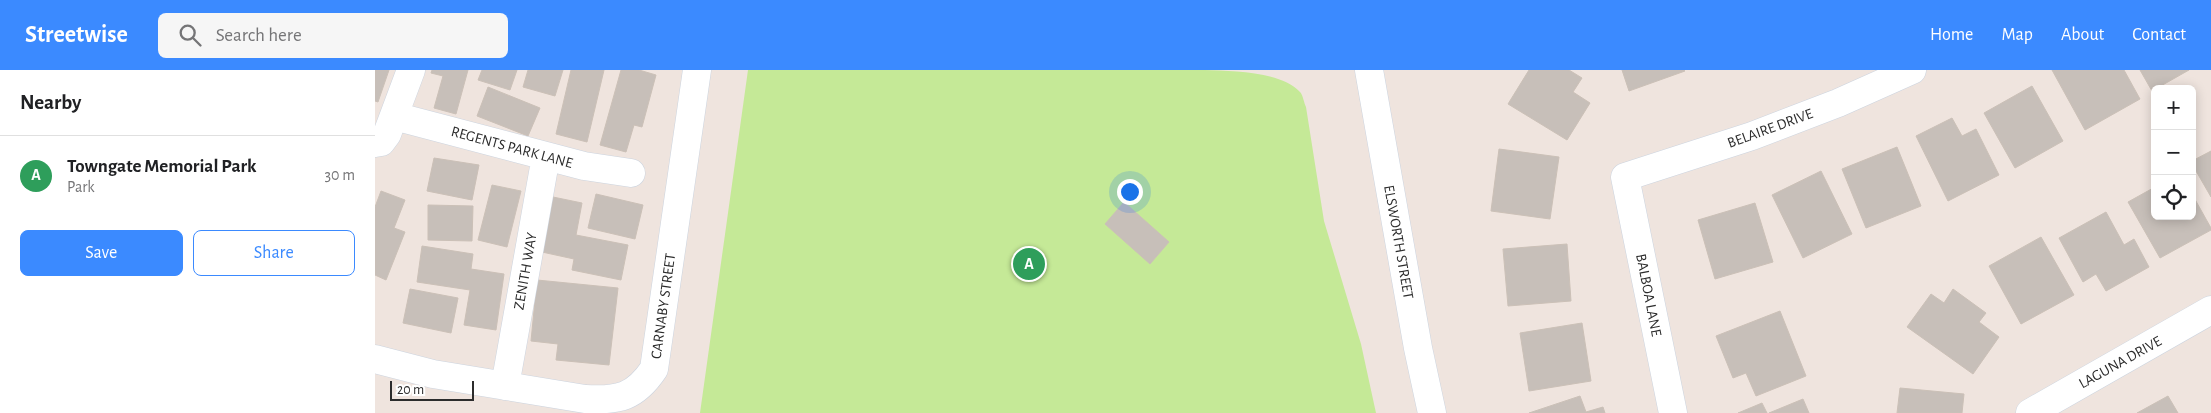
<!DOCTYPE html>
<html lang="en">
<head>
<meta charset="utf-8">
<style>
	:root { --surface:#fff; --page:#f6f6f6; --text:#202124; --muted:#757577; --line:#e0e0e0; --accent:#3b8aff }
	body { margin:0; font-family:"Alegreya Sans",sans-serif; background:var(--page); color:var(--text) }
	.controls { position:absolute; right:15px; top:15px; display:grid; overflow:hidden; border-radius:8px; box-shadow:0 2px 12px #0003 }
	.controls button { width:45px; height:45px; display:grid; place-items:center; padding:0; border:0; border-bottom:1px solid var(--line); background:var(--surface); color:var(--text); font:25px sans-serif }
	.scale { position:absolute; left:15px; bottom:12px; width:84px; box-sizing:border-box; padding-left:5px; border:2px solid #2c2c2c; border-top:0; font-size:14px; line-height:18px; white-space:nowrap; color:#2c2c2c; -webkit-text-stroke:4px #fff; paint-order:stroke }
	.you { position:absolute; left:754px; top:121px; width:18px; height:18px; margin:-12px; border:4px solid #fff; border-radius:50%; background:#1a73e8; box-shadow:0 0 0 8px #1a73e833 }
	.badge { display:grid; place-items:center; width:32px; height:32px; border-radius:50%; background:var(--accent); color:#fff; font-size:16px; font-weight:700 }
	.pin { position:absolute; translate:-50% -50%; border:2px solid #fff; box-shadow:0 1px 5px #0006 }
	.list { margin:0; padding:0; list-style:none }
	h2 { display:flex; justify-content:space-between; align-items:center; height:65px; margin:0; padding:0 20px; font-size:21px }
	h2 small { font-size:16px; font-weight:400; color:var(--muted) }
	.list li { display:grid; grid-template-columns:32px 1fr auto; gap:15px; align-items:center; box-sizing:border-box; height:80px; padding:0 20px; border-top:1px solid var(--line) }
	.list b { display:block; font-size:19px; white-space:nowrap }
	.list p { margin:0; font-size:16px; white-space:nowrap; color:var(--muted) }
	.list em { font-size:16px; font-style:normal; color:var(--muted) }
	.actions { display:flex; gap:10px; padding:15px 20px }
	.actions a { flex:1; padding:11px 0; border:1px solid var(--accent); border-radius:8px; text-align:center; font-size:18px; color:var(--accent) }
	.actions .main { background:var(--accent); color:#fff }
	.icon { flex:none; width:28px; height:28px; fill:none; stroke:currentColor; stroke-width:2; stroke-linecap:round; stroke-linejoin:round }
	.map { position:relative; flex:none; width:1836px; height:343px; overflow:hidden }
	header { display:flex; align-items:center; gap:30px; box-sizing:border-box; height:70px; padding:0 25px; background:var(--accent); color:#fff }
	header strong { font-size:24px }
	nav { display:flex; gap:28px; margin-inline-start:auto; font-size:18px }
	.search { width:350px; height:45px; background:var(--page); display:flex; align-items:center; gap:12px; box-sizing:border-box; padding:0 18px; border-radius:8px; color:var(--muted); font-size:19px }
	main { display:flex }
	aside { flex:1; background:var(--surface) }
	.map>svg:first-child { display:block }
</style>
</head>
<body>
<header>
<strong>Streetwise</strong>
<div class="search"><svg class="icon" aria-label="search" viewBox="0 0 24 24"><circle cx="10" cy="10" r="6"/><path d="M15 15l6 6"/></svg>Search here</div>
<nav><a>Home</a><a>Map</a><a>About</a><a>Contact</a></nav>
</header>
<main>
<aside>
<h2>Nearby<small></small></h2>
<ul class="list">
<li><span class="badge" style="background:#2e9e5b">A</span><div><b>Towngate Memorial Park</b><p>Park</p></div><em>30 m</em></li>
</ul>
<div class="actions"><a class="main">Save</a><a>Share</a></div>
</aside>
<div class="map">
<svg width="1836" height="343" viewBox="0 0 1836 343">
	<rect width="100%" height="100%" fill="#efe4de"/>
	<path fill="#c5e997" d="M373,0H830C857,1 905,1 925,22C928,25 929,33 931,37L949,151L986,274L1001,343H325Z"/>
	<path fill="#c7bfb9" stroke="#cbc0b7" d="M0,0H14L3,32L0,31Z
		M57,0H93L81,44L59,38L68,6L56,3Z
		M107,0H142L135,20L103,10Z
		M153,0H188L180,26L148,17Z
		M196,0H229L212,72L181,64Z
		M246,0H264L281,5L267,57L259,55L251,82L225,75Z
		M1154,0H1194L1207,8L1198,22L1215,33L1192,70L1133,34Z
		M1247,0H1309L1310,1L1254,21Z
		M1677,0H1749L1765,29L1710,60Z
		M1765,0H1814L1777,21Z
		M1657,16L1688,71L1640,98L1609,43Z
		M113,17L165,38L153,66L102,46Z
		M1577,48L1587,66L1601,59L1624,105L1573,131L1541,66Z
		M1522,77L1546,136L1491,158L1467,99Z
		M1124,79L1184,87L1175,149L1116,141Z
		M1836,81V127L1817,94V91Z
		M59,88L104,95L97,130L52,121Z
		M1446,101L1477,164L1428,188L1397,125Z
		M117,115L146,121L132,177L103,170Z
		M1780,117V146H1817V124L1836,158V160L1785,188L1753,132Z
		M6,121L30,130L19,158L30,162L11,210L0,205V137Z
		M221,124L268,135L260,169L213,158Z
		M178,127L207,133L201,165L253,175L246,210L197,200L199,189L167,182Z
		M749,132L794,172L775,194L730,154Z
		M1380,133L1398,192L1340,209L1323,150Z
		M53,135L98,136L97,171L53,170Z
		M1731,142L1749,175L1759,169L1774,197L1731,221L1721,204L1708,212L1684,168Z
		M1666,167L1699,225L1646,254L1614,196Z
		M1192,174L1196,231L1133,236L1128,179Z
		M47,176L98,184L96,199L129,204L121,260L89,255L95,220L42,212Z
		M162,210L243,218L234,295L181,290L183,274L156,271Z
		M35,219L83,228L76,263L28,253Z
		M1578,219L1611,243L1604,252L1624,267L1598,304L1532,257L1556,224L1569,233Z
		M1405,241L1431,306L1381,326L1371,303L1358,308L1341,266Z
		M1207,253L1216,311L1154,321L1145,263Z
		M1525,318L1589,324L1587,343H1522Z
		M1205,326L1211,342L1228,337L1230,343H1154Z
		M1793,326L1803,343H1762Z
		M1428,329L1434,343H1394Z
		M1387,333L1392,343H1363Z"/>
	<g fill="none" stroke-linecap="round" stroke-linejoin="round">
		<defs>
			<path id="street" d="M994,0L1043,278L1057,343
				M19,46L209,96L256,103
				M0,73L6,72L12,64L36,0
				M0,289L58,304L210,329C244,331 260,327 279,299L322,0
				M130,316L171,86
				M1298,343L1250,107L1377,66L1463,33L1537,0
				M1655,343L1836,240"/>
		</defs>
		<use href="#street" stroke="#ccd4df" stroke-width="29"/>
		<use href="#street" stroke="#fff" stroke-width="28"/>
	</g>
	<g text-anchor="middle" stroke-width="5" stroke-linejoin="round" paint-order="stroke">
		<g font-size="15" fill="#2c2c2c" stroke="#fff">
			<text transform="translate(1395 58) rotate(-20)" y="5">BELAIRE DRIVE</text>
			<text transform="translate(137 77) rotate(15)" y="5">REGENTS PARK LANE</text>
			<text transform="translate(1024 172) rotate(80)" y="5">ELSWORTH STREET</text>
			<text transform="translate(150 201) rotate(-80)" y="5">ZENITH WAY</text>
			<text transform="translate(1274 225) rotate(79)" y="5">BALBOA LANE</text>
			<text transform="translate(288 236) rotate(-82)" y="5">CARNABY STREET</text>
			<text transform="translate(1745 292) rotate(-29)" y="5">LAGUNA DRIVE</text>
		</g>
	</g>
</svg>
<div class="controls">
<button>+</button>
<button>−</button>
<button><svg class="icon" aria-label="locate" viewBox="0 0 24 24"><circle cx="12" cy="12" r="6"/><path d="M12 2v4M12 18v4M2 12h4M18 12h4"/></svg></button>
</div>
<div class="scale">20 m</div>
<div class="you"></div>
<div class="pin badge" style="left:654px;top:194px;background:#2e9e5b">A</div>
</div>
</main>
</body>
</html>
